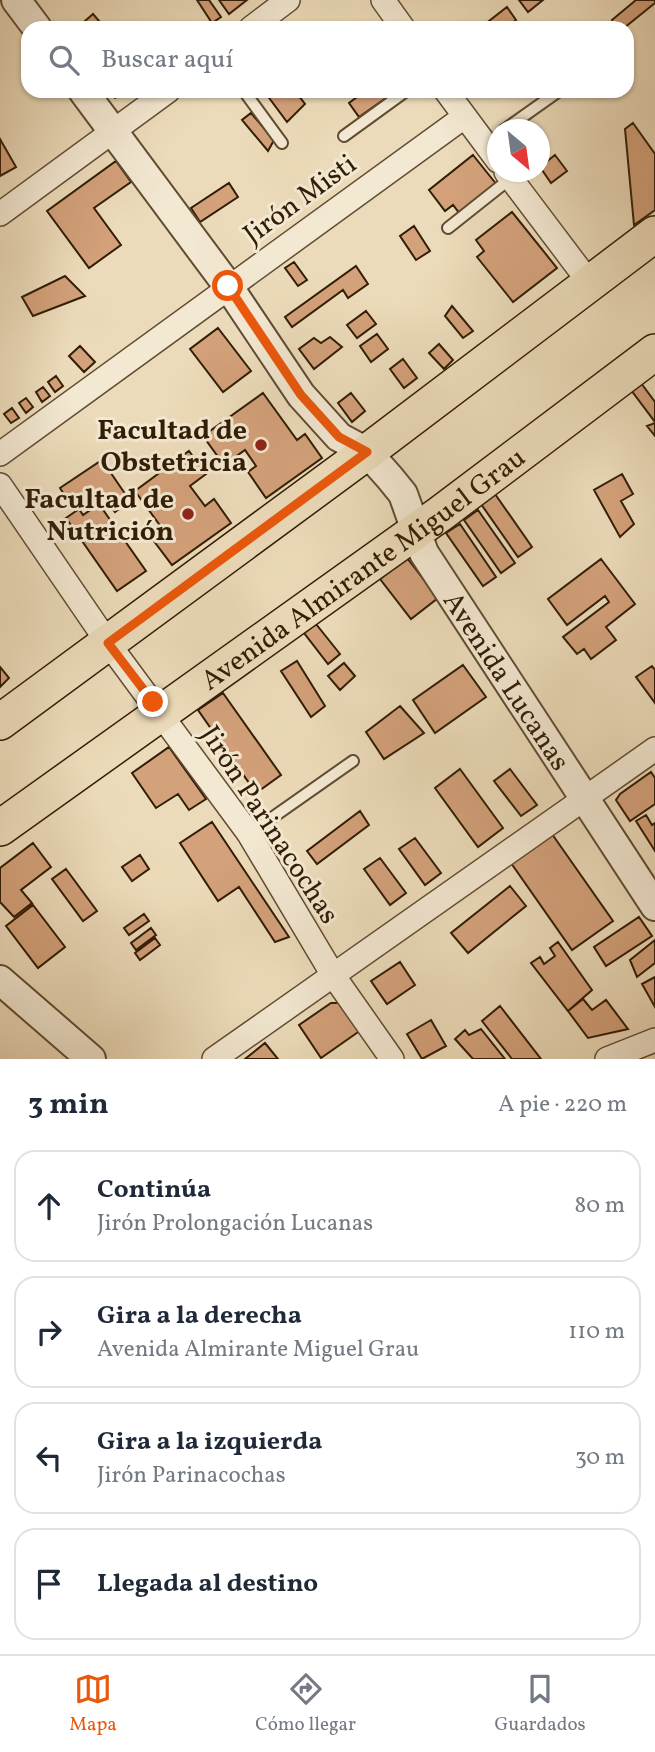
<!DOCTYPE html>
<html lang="es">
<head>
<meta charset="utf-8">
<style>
	:root { --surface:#fff; --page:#f2f2f3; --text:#1f2937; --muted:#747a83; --line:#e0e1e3; --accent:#ea580c }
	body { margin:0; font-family:Vollkorn,serif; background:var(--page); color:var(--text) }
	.compass { position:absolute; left:487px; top:119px; width:63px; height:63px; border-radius:50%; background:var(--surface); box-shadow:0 2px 5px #0004; rotate:151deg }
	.stop { position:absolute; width:21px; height:21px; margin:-16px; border:5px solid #ea580c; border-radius:50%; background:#fff }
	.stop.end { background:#ea580c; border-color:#fff; box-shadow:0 2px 7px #0008 }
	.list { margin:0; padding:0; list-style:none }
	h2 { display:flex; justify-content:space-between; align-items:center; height:91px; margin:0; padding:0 28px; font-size:30px }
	h2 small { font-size:23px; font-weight:400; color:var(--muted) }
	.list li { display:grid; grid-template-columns:46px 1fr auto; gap:21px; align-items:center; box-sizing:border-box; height:112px; margin:0 14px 14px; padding:0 14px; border:2px solid var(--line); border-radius:21px }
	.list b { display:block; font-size:26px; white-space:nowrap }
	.list p { margin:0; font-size:23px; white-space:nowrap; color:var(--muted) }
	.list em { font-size:23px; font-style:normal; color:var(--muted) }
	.icon { flex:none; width:38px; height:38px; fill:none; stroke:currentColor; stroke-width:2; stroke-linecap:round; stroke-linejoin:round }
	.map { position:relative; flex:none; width:655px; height:1059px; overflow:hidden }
	.search { position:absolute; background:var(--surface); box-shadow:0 2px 5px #0004; left:21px; right:21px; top:21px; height:77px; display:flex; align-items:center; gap:18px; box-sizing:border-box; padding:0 24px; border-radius:21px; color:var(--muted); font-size:26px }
	.sheet { height:595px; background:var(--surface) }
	nav { display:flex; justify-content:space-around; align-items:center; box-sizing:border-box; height:98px; border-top:2px solid var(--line); background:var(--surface); font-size:19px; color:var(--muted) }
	nav a { display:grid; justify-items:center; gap:4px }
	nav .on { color:var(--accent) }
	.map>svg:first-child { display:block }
</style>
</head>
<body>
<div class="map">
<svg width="655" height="1059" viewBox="0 0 655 1059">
	<rect width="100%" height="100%" fill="#ecdbba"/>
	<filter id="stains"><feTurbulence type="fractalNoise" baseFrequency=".00286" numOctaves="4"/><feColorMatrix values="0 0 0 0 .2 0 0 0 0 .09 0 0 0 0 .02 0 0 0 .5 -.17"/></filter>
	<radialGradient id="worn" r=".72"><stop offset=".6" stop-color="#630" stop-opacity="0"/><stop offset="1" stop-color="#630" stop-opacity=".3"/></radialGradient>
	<path fill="#d3a17a" stroke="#311d05" stroke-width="2" d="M197,0H209L221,17L212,23Z
		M219,0H247L229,14Z
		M519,0H543L528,12Z
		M636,0H655V3L624,28H611L612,20Z
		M507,7L516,20L506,28H480Z
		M93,14L105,28H77Z
		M110,91H126L115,98Z
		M264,91H295L305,104L287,122Z
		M365,91H396L359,117L349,103Z
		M251,113L274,140L268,151L242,120Z
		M633,123L655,154V210L634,225L625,129Z
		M0,139L16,167L0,176Z
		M473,155L497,185L460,214L453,205L445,211L429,190Z
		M555,155L567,171L551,183L540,167Z
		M116,161L131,182L94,208L121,245L89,268L47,211Z
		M229,183L238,197L200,222L191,208Z
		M512,212L557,268L513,302L477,257L484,251L476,240Z
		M414,226L430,251L416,260L400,236Z
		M294,262L307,280L298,286L285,268Z
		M356,266L368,284L348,298L343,290L292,327L285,317Z
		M65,276L85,296L33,316L22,297Z
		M452,306L473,331L463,338L445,316Z
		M366,311L376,324L357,338L347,325Z
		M218,328L251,371L223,392L190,349Z
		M377,334L388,349L371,362L360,346Z
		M330,337L342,347L314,369L299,349L314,338L321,343Z
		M439,344L453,360L444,369L429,353Z
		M80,346L95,362L84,372L69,356Z
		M403,359L417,378L404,388L390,369Z
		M56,376L63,386L55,392L48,382Z
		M641,383L655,402V422L631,390Z
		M43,387L50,396L42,402L36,392Z
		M263,393L297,440L305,434L322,458L266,498L248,472L256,466L245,450L224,465L203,436Z
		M351,393L365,411L352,422L338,403Z
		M26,398L33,407L26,413L19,403Z
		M12,408L19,418L11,423L4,414Z
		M655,423V436L647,426Z
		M189,451L206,474L190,486L205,506L214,499L231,523L172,565L153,540L164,531L135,491Z
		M102,460L130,501L115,512L99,490L73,508L60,488Z
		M622,474L633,494L621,501L634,524L620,537L594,490Z
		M495,494L532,547L518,557L481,504Z
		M99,504L146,571L117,591L66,518L79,509L83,515Z
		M478,510L515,563L501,573L464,520Z
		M460,524L496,577L483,586L446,533Z
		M407,558L438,598L411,619L380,579Z
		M601,559L635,604L606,627L616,640L591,659L584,649L577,654L563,637L609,602L605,596L567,625L548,599Z
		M316,624L340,654L328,664L304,633Z
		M297,661L325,706L311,717L281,671Z
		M344,663L355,676L340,690L328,676Z
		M463,665L486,697L435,733L413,700Z
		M652,666L655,670V703L636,677Z
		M0,667L9,678L0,687Z
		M223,693L281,775L256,793L198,710Z
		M400,706L424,733L384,759L366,732Z
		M169,747L206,799L189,810L178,794L156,808L132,773Z
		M460,769L503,828L478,847L435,788Z
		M510,769L537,805L521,816L494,781Z
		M651,772L655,778V804L630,821L616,800L620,794Z
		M360,811L369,825L317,864L307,851Z
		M646,815L652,825L655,823V851L636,821Z
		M212,822L289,937L275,942L239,887L218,901L180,843Z
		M552,834L613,921L572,950L511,863Z
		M415,838L441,873L425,885L399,849Z
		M33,843L51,867L21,890L32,903L14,917L0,902V868Z
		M140,855L149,869L132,881L122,867Z
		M380,858L406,893L390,905L364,869Z
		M66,869L97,911L83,921L52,879Z
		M510,886L526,906L468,953L451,933Z
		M33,905L65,947L38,968L6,926Z
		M144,914L149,921L129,935L124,928Z
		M639,917L652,936L606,966L594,947Z
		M151,928L156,935L136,950L131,943Z
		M155,938L160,945L140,960L135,953Z
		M655,940V963L637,977L630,960Z
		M558,942L592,990L568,1011L531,963L540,957L544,964L555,956L550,948Z
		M400,962L415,985L387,1004L371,981Z
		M655,977V1007L642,984Z
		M583,999L592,1010L606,1000L628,1029L588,1038L568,1011Z
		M331,1003H343L361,1030L321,1058L299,1025Z
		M500,1006L541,1059H512L482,1021Z
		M431,1020L446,1046L422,1059L407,1034Z
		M481,1029L505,1059H473L455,1039L465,1030L469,1035Z
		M265,1043L278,1059H245Z"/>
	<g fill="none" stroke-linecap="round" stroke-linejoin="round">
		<defs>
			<path id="service" d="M244,91L282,143
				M504,130L559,91
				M344,136L406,91
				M448,228L511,178
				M249,834L353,761"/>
			<path id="minor" d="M383,0L403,28
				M251,28L288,0
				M446,91L498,161
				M506,172L589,282
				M0,214L168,91
				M0,454L464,117
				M0,485L108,643L249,834L333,975L392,1059
				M214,1059L655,749
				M607,1059L655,1040"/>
			<g id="tertiary">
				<path d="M16,0L37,28"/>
				<path id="s1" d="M83,91L228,286L301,395L339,437L367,452L390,478L403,494L424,553L655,906"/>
				<path d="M0,980L91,1059"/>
			</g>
			<g id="primary">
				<path d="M0,722L367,452L655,234"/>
				<path id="s2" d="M0,828L440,514L655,352"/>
			</g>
		</defs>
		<use href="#service" stroke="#604c32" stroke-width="14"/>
		<use href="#minor" stroke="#604c32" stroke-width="26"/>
		<use href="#tertiary" stroke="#604c32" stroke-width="32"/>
		<use href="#primary" stroke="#311d05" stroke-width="38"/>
		<use href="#service" stroke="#f3e8d2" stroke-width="10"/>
		<use href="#minor" stroke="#f3e8d2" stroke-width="23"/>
		<use href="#tertiary" stroke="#f3e8d2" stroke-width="28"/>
		<use href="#primary" stroke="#ecdbba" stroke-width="35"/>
	</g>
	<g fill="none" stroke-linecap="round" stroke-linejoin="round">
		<path stroke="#ea580c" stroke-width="9" d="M153,702L108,643L367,452L339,437L301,395L228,286"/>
	</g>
	<g fill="#8f2418" stroke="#f3e8d2" stroke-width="2.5">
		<circle cx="261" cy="445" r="7"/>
		<circle cx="188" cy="514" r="7"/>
	</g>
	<g text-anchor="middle" stroke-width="6" stroke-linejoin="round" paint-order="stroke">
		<g font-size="28" fill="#311d05" stroke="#f3e8d2">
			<text transform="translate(299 198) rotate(-36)" y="10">Jirón Misti</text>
			<text dy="10" stroke="none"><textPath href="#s2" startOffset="446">Avenida Almirante Miguel Grau</textPath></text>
			<text dy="10" stroke="none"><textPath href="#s1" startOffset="733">Avenida Lucanas</textPath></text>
			<text transform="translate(271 824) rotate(57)" y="10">Jirón Parinacochas</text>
		</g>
		<g font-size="28" font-weight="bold" fill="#311d05" stroke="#f3e8d2" text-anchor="end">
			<text x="247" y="439">Facultad de<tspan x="247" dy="32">Obstetricia</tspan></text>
			<text x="174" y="508">Facultad de<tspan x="174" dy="32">Nutrición</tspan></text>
		</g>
	</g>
	<rect width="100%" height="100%" filter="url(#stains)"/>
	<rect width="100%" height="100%" fill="url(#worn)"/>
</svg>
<svg class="compass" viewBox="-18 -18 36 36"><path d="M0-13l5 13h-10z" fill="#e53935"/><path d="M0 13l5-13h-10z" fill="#747a83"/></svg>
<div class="stop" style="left:228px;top:286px"></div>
<div class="stop end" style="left:153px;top:702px"></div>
<div class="search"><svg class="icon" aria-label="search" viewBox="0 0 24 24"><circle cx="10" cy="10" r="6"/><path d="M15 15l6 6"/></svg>Buscar aquí</div>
</div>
<section class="sheet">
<h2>3 min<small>A pie · 220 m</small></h2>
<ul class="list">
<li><svg class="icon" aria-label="ahead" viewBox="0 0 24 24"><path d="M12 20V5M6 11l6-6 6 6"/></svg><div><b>Continúa</b><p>Jirón Prolongación Lucanas</p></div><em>80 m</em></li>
<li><svg class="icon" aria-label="right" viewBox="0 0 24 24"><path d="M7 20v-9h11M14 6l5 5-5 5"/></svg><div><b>Gira a la derecha</b><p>Avenida Almirante Miguel Grau</p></div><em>110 m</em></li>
<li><svg class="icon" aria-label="left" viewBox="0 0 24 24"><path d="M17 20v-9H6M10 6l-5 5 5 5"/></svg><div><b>Gira a la izquierda</b><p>Jirón Parinacochas</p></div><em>30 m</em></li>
<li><svg class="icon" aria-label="arrive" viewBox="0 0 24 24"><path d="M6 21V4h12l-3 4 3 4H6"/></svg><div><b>Llegada al destino</b></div></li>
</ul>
</section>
<nav>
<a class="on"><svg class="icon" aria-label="map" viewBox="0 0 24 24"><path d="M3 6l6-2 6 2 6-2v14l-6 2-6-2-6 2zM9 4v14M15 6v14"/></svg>Mapa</a>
<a><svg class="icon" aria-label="directions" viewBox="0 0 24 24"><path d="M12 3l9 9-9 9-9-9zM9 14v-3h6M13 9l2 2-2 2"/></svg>Cómo llegar</a>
<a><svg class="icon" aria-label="saved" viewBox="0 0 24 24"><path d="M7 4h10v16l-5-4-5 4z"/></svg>Guardados</a>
</nav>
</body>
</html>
